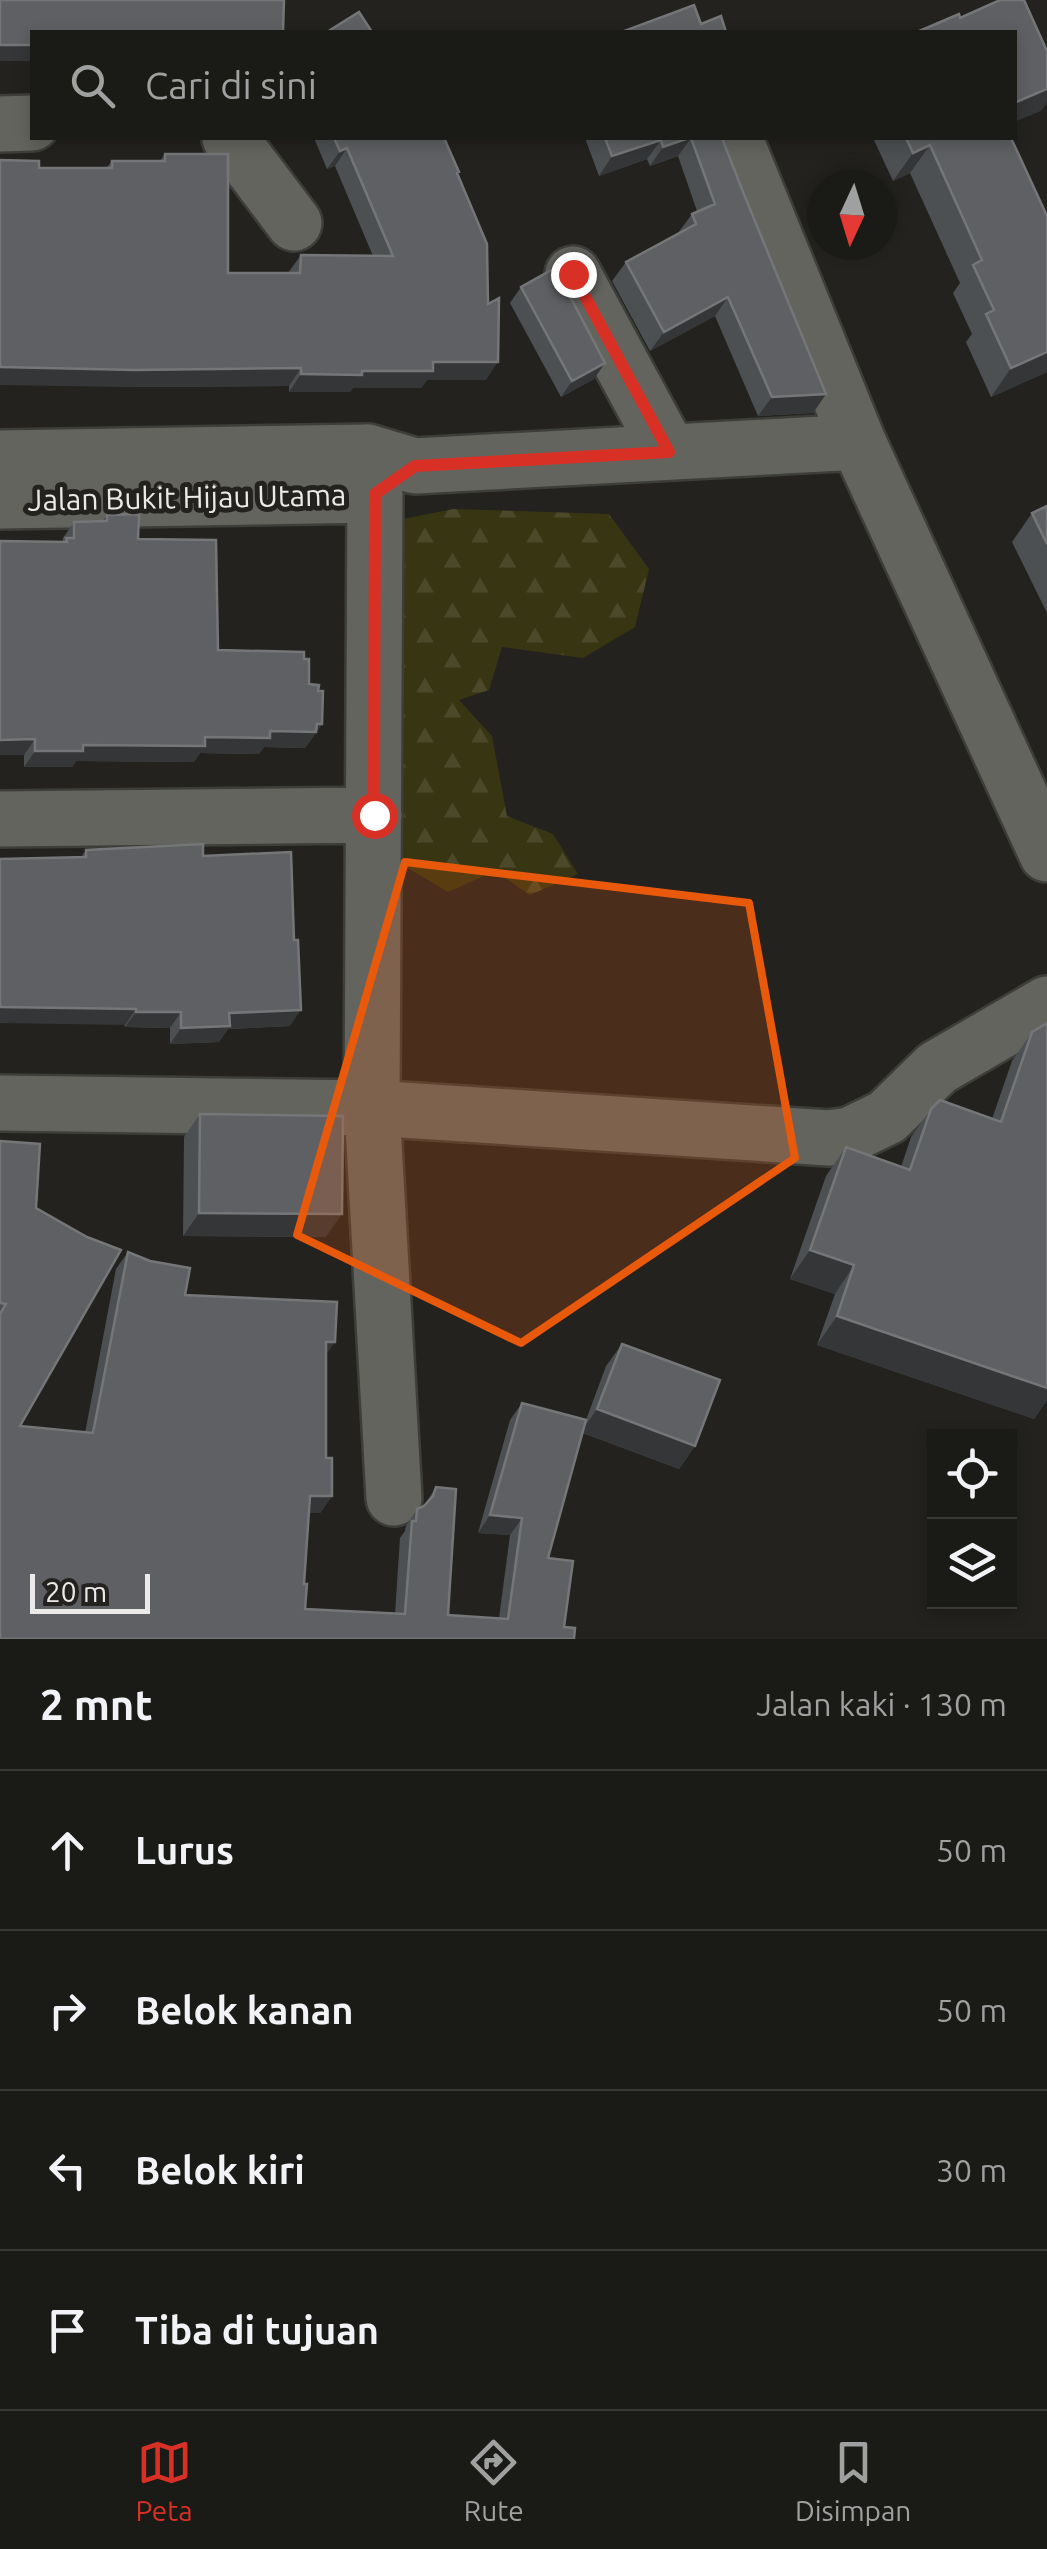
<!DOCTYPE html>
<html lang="id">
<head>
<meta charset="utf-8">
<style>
	:root { --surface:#1a1a16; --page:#272723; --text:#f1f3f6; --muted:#9fa1a1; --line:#383835; --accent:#d93025 }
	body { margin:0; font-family:Ubuntu,sans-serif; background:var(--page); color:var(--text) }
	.controls { position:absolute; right:30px; bottom:30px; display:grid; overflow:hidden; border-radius:0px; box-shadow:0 5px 15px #0003 }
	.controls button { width:90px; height:90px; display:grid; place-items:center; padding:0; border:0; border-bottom:2px solid var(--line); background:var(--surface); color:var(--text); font:50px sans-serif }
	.compass { position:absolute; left:807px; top:170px; width:90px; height:90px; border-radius:50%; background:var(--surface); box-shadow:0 5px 15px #0003; rotate:184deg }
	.scale { position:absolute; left:30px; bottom:25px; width:120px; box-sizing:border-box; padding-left:10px; border:5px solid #ebeae8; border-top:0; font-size:28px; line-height:35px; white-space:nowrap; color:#ebeae8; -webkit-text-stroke:8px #23221e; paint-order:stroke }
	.stop { position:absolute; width:30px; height:30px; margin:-22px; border:8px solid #d93025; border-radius:50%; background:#fff }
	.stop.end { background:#d93025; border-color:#fff; box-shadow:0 2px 10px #0008 }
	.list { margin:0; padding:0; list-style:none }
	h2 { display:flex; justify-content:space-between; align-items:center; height:130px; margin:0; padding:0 40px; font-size:42px }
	h2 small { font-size:32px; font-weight:400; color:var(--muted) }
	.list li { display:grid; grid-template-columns:65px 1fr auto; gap:30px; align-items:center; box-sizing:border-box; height:160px; padding:0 40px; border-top:2px solid var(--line) }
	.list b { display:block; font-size:38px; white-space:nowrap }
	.list em { font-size:32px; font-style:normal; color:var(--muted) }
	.icon { flex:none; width:55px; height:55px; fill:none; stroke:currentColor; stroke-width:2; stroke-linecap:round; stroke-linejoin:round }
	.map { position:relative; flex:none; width:1047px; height:1639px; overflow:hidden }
	.search { position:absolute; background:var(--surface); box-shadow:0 5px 15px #0003; left:30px; right:30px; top:30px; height:110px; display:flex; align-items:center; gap:25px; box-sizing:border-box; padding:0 35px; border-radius:0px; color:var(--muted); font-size:38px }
	.sheet { height:770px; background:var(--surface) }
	nav { display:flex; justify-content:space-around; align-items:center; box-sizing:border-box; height:140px; border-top:2px solid var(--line); background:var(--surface); font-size:28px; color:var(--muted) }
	nav a { display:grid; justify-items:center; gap:5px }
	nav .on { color:var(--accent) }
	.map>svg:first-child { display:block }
</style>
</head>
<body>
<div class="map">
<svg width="1047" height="1639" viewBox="0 0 1047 1639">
	<defs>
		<pattern id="forest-firs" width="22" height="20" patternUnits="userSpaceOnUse" patternTransform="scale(2.5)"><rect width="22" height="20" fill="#383513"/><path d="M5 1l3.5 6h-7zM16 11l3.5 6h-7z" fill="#4b492a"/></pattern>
	</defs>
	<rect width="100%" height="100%" fill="#23221e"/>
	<path fill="url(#forest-firs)" d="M453,509L609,514L649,569L635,627L583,658L502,647L489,690L459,700L492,736L507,816L553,834L578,874L530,895L495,871L448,892L396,861L388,522Z"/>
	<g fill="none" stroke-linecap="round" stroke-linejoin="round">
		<defs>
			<path id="minor" d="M0,124L32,123
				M230,138L294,223
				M735,139L858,442L1047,854
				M573,274L669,452
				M368,452L375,495L372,1108L394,1498
				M0,458L368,452L415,466L858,442
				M0,501L375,495
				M0,819L374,815
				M0,1103L372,1108L829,1138L850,1135L887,1117L937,1068L1047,1004"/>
		</defs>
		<use href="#minor" stroke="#3d3d39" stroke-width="60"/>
		<use href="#minor" stroke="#64645f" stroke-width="55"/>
	</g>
	<path fill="#4d5053" d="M314,138H444L459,172L457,174L486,380H427L421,388H353L350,392H289V386L123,387L39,168H106L112,161H160L165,154L228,273H288L301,255L373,256L335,166L327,169Z
		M585,138H722L743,192L826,394L813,413L758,416L715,316L650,351L612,281L626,262L678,233L692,214L697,211L678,156L650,166L647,159L599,176Z
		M873,138H1011L1047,372L991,397L966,342L972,334L953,293L960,283L910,173L893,181Z
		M521,287L594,379L561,397L510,303Z
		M1047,506V613L1012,542L1032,513Z
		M107,515L138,539L218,650L309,684L318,691L322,724L305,748L264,747L259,754L200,753L194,762L76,761L72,767H24V755L63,538L74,522H102Z
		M86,850L203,856L290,1026L228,1029L219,1042L170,1044V1028L125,1027L81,857Z
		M1047,1023V1400L1034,1419L817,1345L835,1294L790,1279L826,1176L846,1147L901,1167L911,1137L931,1109L992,1119L1012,1061L1032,1032Z
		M200,1114L326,1237L183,1236L184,1137Z
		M0,1141L20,1426L85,1433L116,1269L128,1252L185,1295L326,1354V1458L332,1496L320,1513H309L304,1584L305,1609L395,1614L400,1538L405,1531L406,1526L417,1509L423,1507L436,1487L448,1615L499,1618L510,1535L478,1533L510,1420L522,1403L586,1420L606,1366L622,1344L695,1446L679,1469L583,1433L548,1558L564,1627L0,1639Z"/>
	<path fill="#353637" d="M0,45H32V61H0Z
		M1047,89V103L1041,111L1014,122V103Z
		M691,138L678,156L650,166L663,147Z
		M661,140L647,159L599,176L612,156Z
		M930,145L910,173L893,181L913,153Z
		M347,148L335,166L327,169L340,151Z
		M728,297L715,316L650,351L664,332Z
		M1047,352V372L991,397L1011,368Z
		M433,362H498L486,380H427L421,388H353L350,392H289L301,374L362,371Z
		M605,363L594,379L561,397L572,381Z
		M0,367L301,368L289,386L123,387L0,385Z
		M826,394L813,413L758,416L772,397Z
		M317,724H322L305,748L264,747L259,754L200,753L194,762L76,761L72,767H24L35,751L83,745L205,737Z
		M35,739L24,755H0V740Z
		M0,1007L136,1009L125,1025L0,1023Z
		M301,1010L290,1026L228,1029L219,1042L170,1044L181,1028L229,1013Z
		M136,1012H181L170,1028L125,1027Z
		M199,1213L342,1214L326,1237L183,1236Z
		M810,1250L854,1265L835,1294L790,1279Z
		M837,1316L1047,1388V1400L1034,1419L817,1345Z
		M326,1342H335L323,1359Z
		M597,1409L695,1446L679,1469L581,1432Z
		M310,1496H332L320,1513H298Z
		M490,1515L522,1518L510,1535L478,1533Z"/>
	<path fill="#5e6063" stroke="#747678" stroke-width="2.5" d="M0,0H284L283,32H32V45H0Z
		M1000,0H1024L1047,51V89L1014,103V32H917L959,14L960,18Z
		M694,5L701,24L721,16L726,32H624V31Z
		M359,12L372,32H327Z
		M334,138H444L459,172L457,173L487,244L488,304L499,298L498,362H433V371H362V375L301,374V368L135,370L0,367V160L39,161V168H112V161H165V154H228V273H300L301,255L393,256L347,148L340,151Z
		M605,138H689L663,147L661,140L612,156Z
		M691,138H722L743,192L826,394L772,397L728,297L664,332L626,262L696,224L692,214L715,204Z
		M906,138H1011L1047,216V352L1011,368L986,314L994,310L973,265L982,260L930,145L913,153Z
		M555,268L605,363L572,381L521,287Z
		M1047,506V544L1032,513Z
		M139,514L138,539L216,540L218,650L304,652V659H309V684L319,685L318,691H323L322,724H317L316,732L270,731V738L205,737V746L83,745V751H35V739L0,740V541L67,542L66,538H74V522L107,521V515Z
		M203,844V856L291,852L294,940H298L301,1010L229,1013L230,1026L181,1028V1012H136V1009L0,1007V859L86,857V850Z
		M1047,1023V1388L837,1316L854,1265L810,1250L846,1147L910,1170L931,1109L940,1100L1001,1122L1032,1032Z
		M200,1114L343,1116L342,1214L199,1213Z
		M0,1141L40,1144L36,1208L87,1237L121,1250L20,1426L93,1433L128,1252L150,1261L190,1268L185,1295L337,1302L335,1342H326V1458H332V1496H310L304,1584H307L305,1609L405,1614L412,1521H416L417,1509L424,1506L433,1496L436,1487L456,1489L448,1615L508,1619L522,1518L490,1515L522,1403L586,1420L548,1558L573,1561L564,1627L575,1628L574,1639H0V1314L6,1304L0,1303Z
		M622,1344L720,1380L695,1446L597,1409Z"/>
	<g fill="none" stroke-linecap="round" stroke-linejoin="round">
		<path stroke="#d93025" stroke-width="12" d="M374,815L375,494L415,466L669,452L573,274"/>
	</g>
	<path fill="#e8590c" fill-opacity="0.2" stroke="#e8590c" stroke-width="8" stroke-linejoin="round" d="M405,862L749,903L795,1158L521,1343L297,1235Z"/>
	<g text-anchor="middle" stroke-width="10" stroke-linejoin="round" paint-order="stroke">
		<g font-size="30" fill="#ebeae8" stroke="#23221e">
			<text transform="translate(187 498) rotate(-1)" y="10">Jalan Bukit Hijau Utama</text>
		</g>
	</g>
</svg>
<div class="controls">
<button><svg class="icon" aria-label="locate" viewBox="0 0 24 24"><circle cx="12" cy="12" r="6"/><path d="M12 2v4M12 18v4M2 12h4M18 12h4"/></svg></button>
<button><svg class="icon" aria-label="layers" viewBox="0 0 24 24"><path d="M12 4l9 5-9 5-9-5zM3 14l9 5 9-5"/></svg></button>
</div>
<svg class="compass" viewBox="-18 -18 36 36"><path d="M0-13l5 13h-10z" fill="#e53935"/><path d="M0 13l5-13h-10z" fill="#9fa1a1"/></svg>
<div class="scale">20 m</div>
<div class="stop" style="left:374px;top:815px"></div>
<div class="stop end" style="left:573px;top:274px"></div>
<div class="search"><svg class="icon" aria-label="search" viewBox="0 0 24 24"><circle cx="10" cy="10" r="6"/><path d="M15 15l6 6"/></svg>Cari di sini</div>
</div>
<section class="sheet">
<h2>2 mnt<small>Jalan kaki · 130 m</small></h2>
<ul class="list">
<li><svg class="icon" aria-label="ahead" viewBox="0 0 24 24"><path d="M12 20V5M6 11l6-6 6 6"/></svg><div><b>Lurus</b></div><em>50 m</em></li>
<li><svg class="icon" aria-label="right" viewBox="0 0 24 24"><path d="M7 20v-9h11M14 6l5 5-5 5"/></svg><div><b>Belok kanan</b></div><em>50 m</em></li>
<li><svg class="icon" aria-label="left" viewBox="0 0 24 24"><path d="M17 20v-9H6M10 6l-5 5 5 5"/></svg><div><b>Belok kiri</b></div><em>30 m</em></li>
<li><svg class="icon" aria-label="arrive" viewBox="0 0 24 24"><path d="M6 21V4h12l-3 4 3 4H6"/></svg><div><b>Tiba di tujuan</b></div></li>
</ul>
</section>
<nav>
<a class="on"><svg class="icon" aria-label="map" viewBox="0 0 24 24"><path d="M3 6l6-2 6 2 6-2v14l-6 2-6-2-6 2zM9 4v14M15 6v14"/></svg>Peta</a>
<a><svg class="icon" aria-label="directions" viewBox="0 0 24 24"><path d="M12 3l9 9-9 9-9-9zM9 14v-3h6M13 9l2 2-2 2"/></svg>Rute</a>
<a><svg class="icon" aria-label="saved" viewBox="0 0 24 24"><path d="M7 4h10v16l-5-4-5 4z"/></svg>Disimpan</a>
</nav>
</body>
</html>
